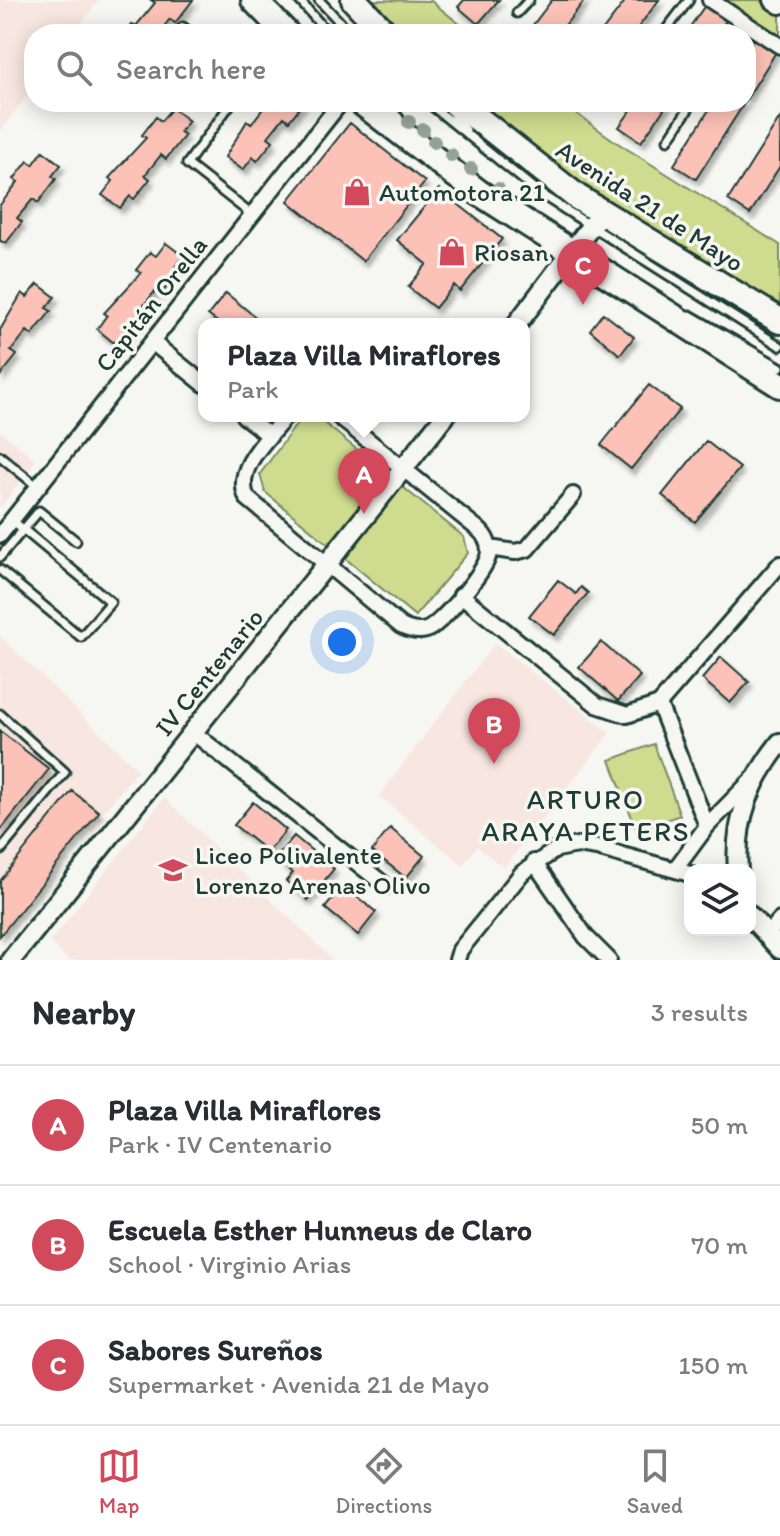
<!DOCTYPE html>
<html lang="en">
<head>
<meta charset="utf-8">
<style>
	:root { --surface:#fff; --page:#f2f2f3; --text:#2b2b33; --muted:#7c7c81; --line:#e1e1e2; --accent:#d1495b }
	body { margin:0; font-family:Itim,sans-serif; background:var(--page); color:var(--text) }
	.controls { position:absolute; right:24px; bottom:24px; display:grid; overflow:hidden; border-radius:16px; box-shadow:0 4px 20px #0003 }
	.controls button { width:72px; height:72px; display:grid; place-items:center; padding:0; border:0; border-bottom:2px solid var(--line); background:var(--surface); color:var(--text); font:40px sans-serif }
	.you { position:absolute; left:342px; top:642px; width:28px; height:28px; margin:-20px; border:6px solid #fff; border-radius:50%; background:#1a73e8; box-shadow:0 0 0 12px #1a73e833 }
	.badge { display:grid; place-items:center; width:52px; height:52px; border-radius:50%; background:var(--accent); color:#fff; font-size:26px; font-weight:700 }
	.pin { position:absolute; translate:-50% -66px; filter:drop-shadow(0 2px 4px #0008) }
	.pin::after { content:''; position:absolute; top:42px; width:28px; height:24px; background:inherit; clip-path:polygon(0 0,100% 0,50% 100%) }
	.popup { position:absolute; left:198px; top:318px; width:332px; height:104px; box-sizing:border-box; display:grid; place-content:center; border-radius:16px; background:var(--surface); filter:drop-shadow(0 2px 6px #0005); font-size:26px; white-space:nowrap; color:var(--muted) }
	.popup b { font-size:30px; color:var(--text) }
	.popup::after { content:''; position:absolute; left:50%; top:100%; margin-left:-16px; border:16px solid transparent; border-top-color:var(--surface) }
	.list { margin:0; padding:0; list-style:none }
	h2 { display:flex; justify-content:space-between; align-items:center; height:104px; margin:0; padding:0 32px; font-size:34px }
	h2 small { font-size:26px; font-weight:400; color:var(--muted) }
	.list li { display:grid; grid-template-columns:52px 1fr auto; gap:24px; align-items:center; box-sizing:border-box; height:120px; padding:0 32px; border-top:2px solid var(--line) }
	.list b { display:block; font-size:30px; white-space:nowrap }
	.list p { margin:0; font-size:26px; white-space:nowrap; color:var(--muted) }
	.list em { font-size:26px; font-style:normal; color:var(--muted) }
	.icon { flex:none; width:44px; height:44px; fill:none; stroke:currentColor; stroke-width:2; stroke-linecap:round; stroke-linejoin:round }
	.map { position:relative; flex:none; width:780px; height:960px; overflow:hidden }
	.search { position:absolute; background:var(--surface); box-shadow:0 4px 20px #0003; left:24px; right:24px; top:24px; height:88px; display:flex; align-items:center; gap:20px; box-sizing:border-box; padding:0 28px; border-radius:32px; color:var(--muted); font-size:30px }
	.sheet { height:464px; background:var(--surface) }
	nav { display:flex; justify-content:space-around; align-items:center; box-sizing:border-box; height:112px; border-top:2px solid var(--line); background:var(--surface); font-size:22px; color:var(--muted) }
	nav a { display:grid; justify-items:center; gap:4px }
	nav .on { color:var(--accent) }
	.map>svg:first-child { display:block }
</style>
</head>
<body>
<div class="map">
<svg width="780" height="960" viewBox="0 0 780 960">
	<defs>
		<filter id="shadow"><feDropShadow dx="3.5" dy="5.5" stdDeviation="2" flood-color="#0004"/></filter>
	</defs>
	<rect width="100%" height="100%" fill="#f6f6f2"/>
	<filter id="ink" filterUnits="userSpaceOnUse"><feTurbulence type="fractalNoise" baseFrequency=".0125" numOctaves="2"/><feDisplacementMap in="SourceGraphic" scale="16" xChannelSelector="R" yChannelSelector="G"/><feConvolveMatrix kernelMatrix="1 2 1 2 8 2 1 2 1" color-interpolation-filters="sRGB"/></filter>
	<g filter="url(#ink)">
		<path fill="#f8e6e0" d="M0,0H99L73,34H34V86L0,131Z
			M0,431L36,460L0,508Z
			M0,636L138,770L0,937Z
			M495,643L610,733L504,868L477,846L463,865L379,796Z
			M164,798L333,960H68L50,942Z"/>
		<path fill="#cfdb8f" stroke="#778c62" stroke-width="2" d="M368,0L431,1L472,34H402Z
			M722,0H759L780,13V37Z
			M476,102H560L616,142L780,245V308L582,183Z
			M302,417H317L464,537L468,553L415,616L265,492L260,474Z
			M654,744L680,815L637,831L610,760Z"/>
		<path fill="#fdc2b7" stroke="#1f3d34" stroke-width="2" filter="url(#shadow)" d="M151,0H193L175,23L170,19L158,34H124L132,24L136,26L155,3Z
			M464,0H499L478,24L458,7Z
			M552,0H585L558,34H526Z
			M626,0H659L633,34H600Z
			M706,4L727,19L717,34H685Z
			M754,38L776,52L746,100V51Z
			M268,102H304L289,121L284,117L268,137L273,141L257,161L253,157L243,170L225,157L247,121L251,124Z
			M637,102H669L641,142L619,127Z
			M714,102H745L696,179L674,165Z
			M172,108L189,121L180,132L185,135L166,159L161,155L145,175L150,179L134,199L130,196L120,208L102,195L113,181L109,178L146,138L142,135L156,117L161,121Z
			M780,118V166L750,214L728,200Z
			M350,123L425,182L363,261L288,201Z
			M43,151L61,165L52,176L56,179L38,203L33,199L17,218L22,222L6,243L0,241V205L18,182L14,179L28,161L33,165Z
			M439,189L502,239L460,291L454,285L435,308L408,287L427,264L397,240Z
			M166,243L183,256L175,267L179,270L161,294L156,290L140,310L145,314L129,334L125,330L114,343L97,329L107,315L104,313L141,273L136,270L150,252L156,256Z
			M38,284L55,297L46,308L51,311L32,335L27,331L11,351L17,355L1,375L0,330L22,293L27,297Z
			M226,293L264,324H220L208,315Z
			M603,313L634,337L620,355L590,330Z
			M649,385L680,409L631,469L601,445Z
			M706,441L740,468L695,522L662,495Z
			M558,580L576,594L581,587L588,593L554,635L529,616Z
			M601,642L640,676L618,701L579,667Z
			M721,657L749,682L730,703L702,679Z
			M0,731L49,769L0,831Z
			M72,791L99,812L0,936V881Z
			M253,802L286,830L268,852L234,825Z
			M390,828L424,856L406,878L372,851Z
			M294,836L334,869L308,900L286,881L293,873L275,858Z
			M343,886L376,912L358,935L325,908Z"/>
		<g fill="none" stroke-linecap="round" stroke-linejoin="round">
			<defs>
				<path id="service" d="M299,0L329,34
					M319,0L351,34
					M517,13L529,0
					M177,34L183,27L192,34
					M663,34L689,0
					M232,102L187,164L252,215
					M385,102L399,118
					M427,102L542,195L780,346
					M444,102L466,130
					M668,140L693,102
					M690,315L780,367
					M0,456L38,487
					M0,557L39,511L76,541
					M0,570L81,637L111,602L12,520
					M0,714L65,772L0,851"/>
				<path id="minor" d="M710,0L780,46
					M152,342L204,384
					M244,416L270,436
					M286,416C269,438 233,468 247,498L401,626C409,630 417,633 426,630C440,626 483,573 488,557C491,546 486,536 478,529L338,416
					M0,535L341,102
					M489,548L515,552L527,549L573,495
					M461,595L597,705L627,715L659,704L780,564
					M659,704L707,826
					M194,733L386,886
					M534,862L586,937L609,960
					M676,868L707,826L754,778
					M766,936L780,920
					M457,960L460,950L522,873L557,849L578,845L597,848L690,874"/>
				<path id="tertiary" d="M774,0L780,4
					M517,324L601,213
					M738,870C734,821 750,781 780,743
					M750,916L780,949
					M11,960L445,416"/>
				<path id="primary" d="M254,0L287,34
					M354,0L386,34
					M361,102L478,192L780,385
					M457,102L577,197L780,321"/>
			</defs>
			<use href="#service" stroke="#1f3d34" stroke-width="13"/>
			<use href="#minor" stroke="#1f3d34" stroke-width="20"/>
			<use href="#tertiary" stroke="#1f3d34" stroke-width="24"/>
			<use href="#primary" stroke="#1f3d34" stroke-width="30"/>
			<use href="#service" stroke="#f6f6f2" stroke-width="7"/>
			<use href="#minor" stroke="#f6f6f2" stroke-width="14"/>
			<use href="#tertiary" stroke="#f6f6f2" stroke-width="18"/>
			<use href="#primary" stroke="#f6f6f2" stroke-width="24"/>
		</g>
		<g fill="#93a293">
			<circle cx="409" cy="122" r="7"/>
			<circle cx="423" cy="130" r="7"/>
			<circle cx="434" cy="142" r="7"/>
			<circle cx="451" cy="155" r="7"/>
			<circle cx="471" cy="169" r="7"/>
			<circle cx="498" cy="189" r="7"/>
		</g>
	</g>
	<defs>
		<symbol id="shop-bare" viewBox="-9 -9 18 18"><path d="M-5-2.5h2.3a2.7 3.5 0 0 1 5.4 0H5L5.5 6h-11ZM-1.5-2.5h3a1.5 2.3 0 0 0-3 0Z" fill="#d1495b" stroke="#f6f6f2" stroke-width="2.5" paint-order="stroke"/></symbol>
		<symbol id="school-bare" viewBox="-9 -9 18 18"><path d="M0-5L7-2L0 1L-7-2ZM-4 1L0 2.5L4 1V4Q0 6-4 4Z" fill="#d1495b" stroke="#f6f6f2" stroke-width="2.5" paint-order="stroke"/></symbol>
	</defs>
	<g fill-rule="evenodd">
		<use href="#shop-bare" x="337" y="172" width="40" height="40"/>
		<use href="#shop-bare" x="432" y="232" width="40" height="40"/>
		<use href="#school-bare" x="153" y="850" width="40" height="40"/>
	</g>
	<g text-anchor="middle" stroke-width="7" stroke-linejoin="round" paint-order="stroke">
		<g font-size="26" fill="#1f3d34" stroke="#f6f6f2" text-anchor="start">
			<text x="379" y="201">Automotora 21</text>
			<text x="474" y="261">Riosan</text>
			<text x="195" y="864">Liceo Polivalente<tspan x="195" dy="30">Lorenzo Arenas Olivo</tspan></text>
		</g>
		<g font-size="26" fill="#1f3d34" stroke="#f6f6f2">
			<text transform="translate(650 206) rotate(33)" y="9">Avenida 21 de Mayo</text>
			<text transform="translate(151 304) rotate(-52)" y="9">Capitán Orella</text>
			<text transform="translate(209 672) rotate(-51)" y="9">IV Centenario</text>
		</g>
		<g font-size="28" letter-spacing="2" fill="#1f3d34" stroke="#f6f6f2">
			<text x="586" y="809">ARTURO<tspan x="586" dy="32">ARAYA PETERS</tspan></text>
		</g>
	</g>
</svg>
<div class="controls">
<button><svg class="icon" aria-label="layers" viewBox="0 0 24 24"><path d="M12 4l9 5-9 5-9-5zM3 14l9 5 9-5"/></svg></button>
</div>
<div class="you"></div>
<div class="pin badge" style="left:364px;top:514px">A</div>
<div class="popup"><b>Plaza Villa Miraflores</b>Park</div>
<div class="pin badge" style="left:494px;top:764px">B</div>
<div class="pin badge" style="left:583px;top:305px">C</div>
<div class="search"><svg class="icon" aria-label="search" viewBox="0 0 24 24"><circle cx="10" cy="10" r="6"/><path d="M15 15l6 6"/></svg>Search here</div>
</div>
<section class="sheet">
<h2>Nearby<small>3 results</small></h2>
<ul class="list">
<li><span class="badge">A</span><div><b>Plaza Villa Miraflores</b><p>Park · IV Centenario</p></div><em>50 m</em></li>
<li><span class="badge">B</span><div><b>Escuela Esther Hunneus de Claro</b><p>School · Virginio Arias</p></div><em>70 m</em></li>
<li><span class="badge">C</span><div><b>Sabores Sureños</b><p>Supermarket · Avenida 21 de Mayo</p></div><em>150 m</em></li>
</ul>
</section>
<nav>
<a class="on"><svg class="icon" aria-label="map" viewBox="0 0 24 24"><path d="M3 6l6-2 6 2 6-2v14l-6 2-6-2-6 2zM9 4v14M15 6v14"/></svg>Map</a>
<a><svg class="icon" aria-label="directions" viewBox="0 0 24 24"><path d="M12 3l9 9-9 9-9-9zM9 14v-3h6M13 9l2 2-2 2"/></svg>Directions</a>
<a><svg class="icon" aria-label="saved" viewBox="0 0 24 24"><path d="M7 4h10v16l-5-4-5 4z"/></svg>Saved</a>
</nav>
</body>
</html>
